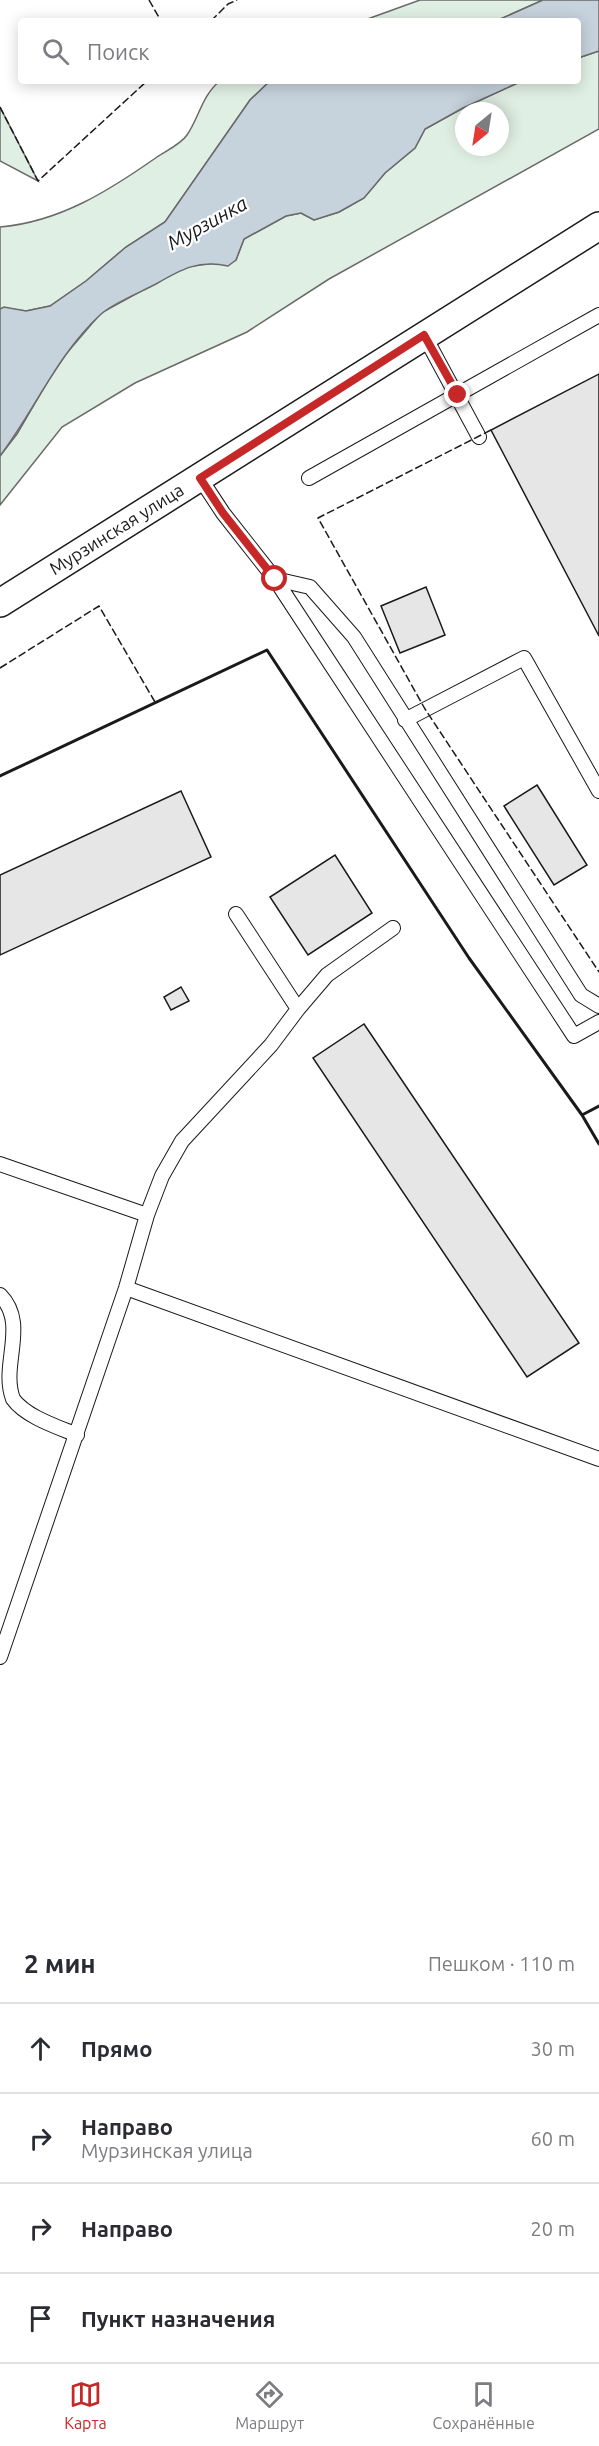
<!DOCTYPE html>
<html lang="ru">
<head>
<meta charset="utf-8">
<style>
	:root { --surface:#fff; --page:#f2f2f3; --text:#2b2b33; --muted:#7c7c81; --line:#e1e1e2; --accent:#c62828 }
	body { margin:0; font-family:Ubuntu,sans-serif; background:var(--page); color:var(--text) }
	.compass { position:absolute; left:455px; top:102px; width:54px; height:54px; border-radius:50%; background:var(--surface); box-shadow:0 3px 15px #0003; rotate:210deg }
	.stop { position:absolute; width:18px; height:18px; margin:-14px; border:4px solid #c62828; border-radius:50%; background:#fff }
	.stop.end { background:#c62828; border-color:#fff; box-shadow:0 2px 6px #0008 }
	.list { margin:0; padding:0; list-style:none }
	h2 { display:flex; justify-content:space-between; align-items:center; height:78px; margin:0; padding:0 24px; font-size:26px }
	h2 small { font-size:20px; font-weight:400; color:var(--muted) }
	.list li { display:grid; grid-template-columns:39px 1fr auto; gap:18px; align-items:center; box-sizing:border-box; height:90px; padding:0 24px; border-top:2px solid var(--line) }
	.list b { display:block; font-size:22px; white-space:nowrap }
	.list p { margin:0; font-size:20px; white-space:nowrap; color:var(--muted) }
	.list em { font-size:20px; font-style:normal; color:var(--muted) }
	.icon { flex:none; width:33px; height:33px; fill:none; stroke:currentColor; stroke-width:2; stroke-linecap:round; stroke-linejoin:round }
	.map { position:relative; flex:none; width:599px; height:1924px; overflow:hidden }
	.search { position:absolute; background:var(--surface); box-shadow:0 3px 15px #0003; left:18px; right:18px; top:18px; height:66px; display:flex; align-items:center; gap:15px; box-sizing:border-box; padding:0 21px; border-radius:6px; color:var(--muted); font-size:22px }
	.sheet { height:438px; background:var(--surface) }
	nav { display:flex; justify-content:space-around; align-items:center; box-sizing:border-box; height:84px; border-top:2px solid var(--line); background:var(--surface); font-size:16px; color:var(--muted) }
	nav a { display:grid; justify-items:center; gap:3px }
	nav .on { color:var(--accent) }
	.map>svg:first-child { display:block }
</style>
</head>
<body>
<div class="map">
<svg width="599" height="1924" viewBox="0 0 599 1924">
	<rect width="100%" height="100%" fill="#fff"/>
	<path fill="#e0efe3" stroke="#6a6a6a" stroke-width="1.5" fill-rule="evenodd" d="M420,0H543L496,21H362Z
		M599,51V129L329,279L247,332L135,383L62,427L0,505V456L17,434L49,379L66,354L101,313L185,267L236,260L244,239L286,216L301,213L314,220L339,212L364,198L385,173L415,148L425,129L463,108L522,81H578V58ZM464,111H500V147H464Z
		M220,81H270L250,100L165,222L126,247L86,281L50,306L26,311L4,308L0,309V227C60,222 110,190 157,157C166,151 181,144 187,135C199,118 202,95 220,81Z
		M0,107L38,181L0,161Z"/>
	<path fill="#c6d2dc" stroke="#6a6a6a" stroke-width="1.5" d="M543,0H599V51L578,58V21H496Z
		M270,81H522L463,108L425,129L415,148L385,173L364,198L339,212L314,220L301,213L286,216L244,239L236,260L228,266C199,259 180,270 156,284C141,292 111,304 100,315C57,355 35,410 0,456V309L4,307L26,311L50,306L86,281L126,247L165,222L250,100Z"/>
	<path fill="#e6e6e6" stroke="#1a1a1a" stroke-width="1.5" d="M599,374V636L491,430Z
		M426,587L445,635L400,653L381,606Z
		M537,785L587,865L554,885L504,806Z
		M181,791L211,857L0,955V875Z
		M335,855L372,913L308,955L270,897Z
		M181,987L189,1001L171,1010L164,997Z
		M364,1024L579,1343L527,1377L313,1058Z"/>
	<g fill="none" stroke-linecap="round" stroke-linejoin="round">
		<defs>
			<path id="service" d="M424,335L479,437
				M200,478L223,513L275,579L574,1036L599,1022
				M309,478L599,315
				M275,579L310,587L354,637L581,995L599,1006
				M405,720L524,658L599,791
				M298,1009L327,975L393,928
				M0,1164L147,1215L126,1288L0,1657
				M147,1215L162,1176L182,1141L271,1045L298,1009L236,914
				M126,1288L599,1459
				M0,1295C29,1324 0,1365 13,1399C26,1417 58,1427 77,1435"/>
			<g id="minor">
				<path id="s1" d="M0,603L599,226"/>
			</g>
		</defs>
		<use href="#service" stroke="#1a1a1a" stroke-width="16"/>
		<use href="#minor" stroke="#1a1a1a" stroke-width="30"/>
		<use href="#service" stroke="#fff" stroke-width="14"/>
		<use href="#minor" stroke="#fff" stroke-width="27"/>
		<path stroke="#1a1a1a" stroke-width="1.5" stroke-dasharray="8 3" stroke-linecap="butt" d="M149,0L161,21
			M211,21L228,4L237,0
			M0,107L38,181L147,81
			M491,430L318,518L425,709L599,972
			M0,668L99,606L155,702"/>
		<path stroke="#1a1a1a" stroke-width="3" d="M0,776L267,650L469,958L582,1115L599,1144
			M582,1115L599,1106"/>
	</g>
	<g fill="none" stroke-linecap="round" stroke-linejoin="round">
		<path stroke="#c62828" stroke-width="8" d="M275,579L223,513L200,478L424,335L458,395"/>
	</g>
	<g text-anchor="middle" stroke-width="4.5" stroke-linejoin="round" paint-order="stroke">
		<g font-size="18" fill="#1a1a1a" stroke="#fff">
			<text dy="6" stroke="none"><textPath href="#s1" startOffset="138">Мурзинская улица</textPath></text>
		</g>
		<g font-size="20" font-style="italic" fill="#1a1a1a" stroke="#fff">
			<text transform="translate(207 223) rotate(-29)" y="7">Мурзинка</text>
		</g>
	</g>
</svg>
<svg class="compass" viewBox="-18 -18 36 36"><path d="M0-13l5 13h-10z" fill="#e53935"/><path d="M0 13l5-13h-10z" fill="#7c7c81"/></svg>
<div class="stop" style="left:275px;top:579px"></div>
<div class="stop end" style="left:458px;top:395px"></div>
<div class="search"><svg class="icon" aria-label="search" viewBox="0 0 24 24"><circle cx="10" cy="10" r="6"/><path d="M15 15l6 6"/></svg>Поиск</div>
</div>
<section class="sheet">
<h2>2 мин<small>Пешком · 110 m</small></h2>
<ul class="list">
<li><svg class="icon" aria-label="ahead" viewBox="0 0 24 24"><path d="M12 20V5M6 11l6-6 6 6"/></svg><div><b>Прямо</b></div><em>30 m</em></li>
<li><svg class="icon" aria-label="right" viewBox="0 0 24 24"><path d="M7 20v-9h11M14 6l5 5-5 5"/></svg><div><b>Направо</b><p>Мурзинская улица</p></div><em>60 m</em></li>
<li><svg class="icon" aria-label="right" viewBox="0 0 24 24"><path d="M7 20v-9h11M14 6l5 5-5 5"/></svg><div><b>Направо</b></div><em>20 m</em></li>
<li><svg class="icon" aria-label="arrive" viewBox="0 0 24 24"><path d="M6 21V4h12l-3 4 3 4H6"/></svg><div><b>Пункт назначения</b></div></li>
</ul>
</section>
<nav>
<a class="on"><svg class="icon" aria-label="map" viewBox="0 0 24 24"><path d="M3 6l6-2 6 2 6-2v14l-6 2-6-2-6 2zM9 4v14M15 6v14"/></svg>Карта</a>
<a><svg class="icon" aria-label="directions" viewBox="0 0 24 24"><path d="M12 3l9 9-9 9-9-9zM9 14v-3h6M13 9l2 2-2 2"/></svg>Маршрут</a>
<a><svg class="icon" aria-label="saved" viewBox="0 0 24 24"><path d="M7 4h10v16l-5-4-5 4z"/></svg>Сохранённые</a>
</nav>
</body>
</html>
